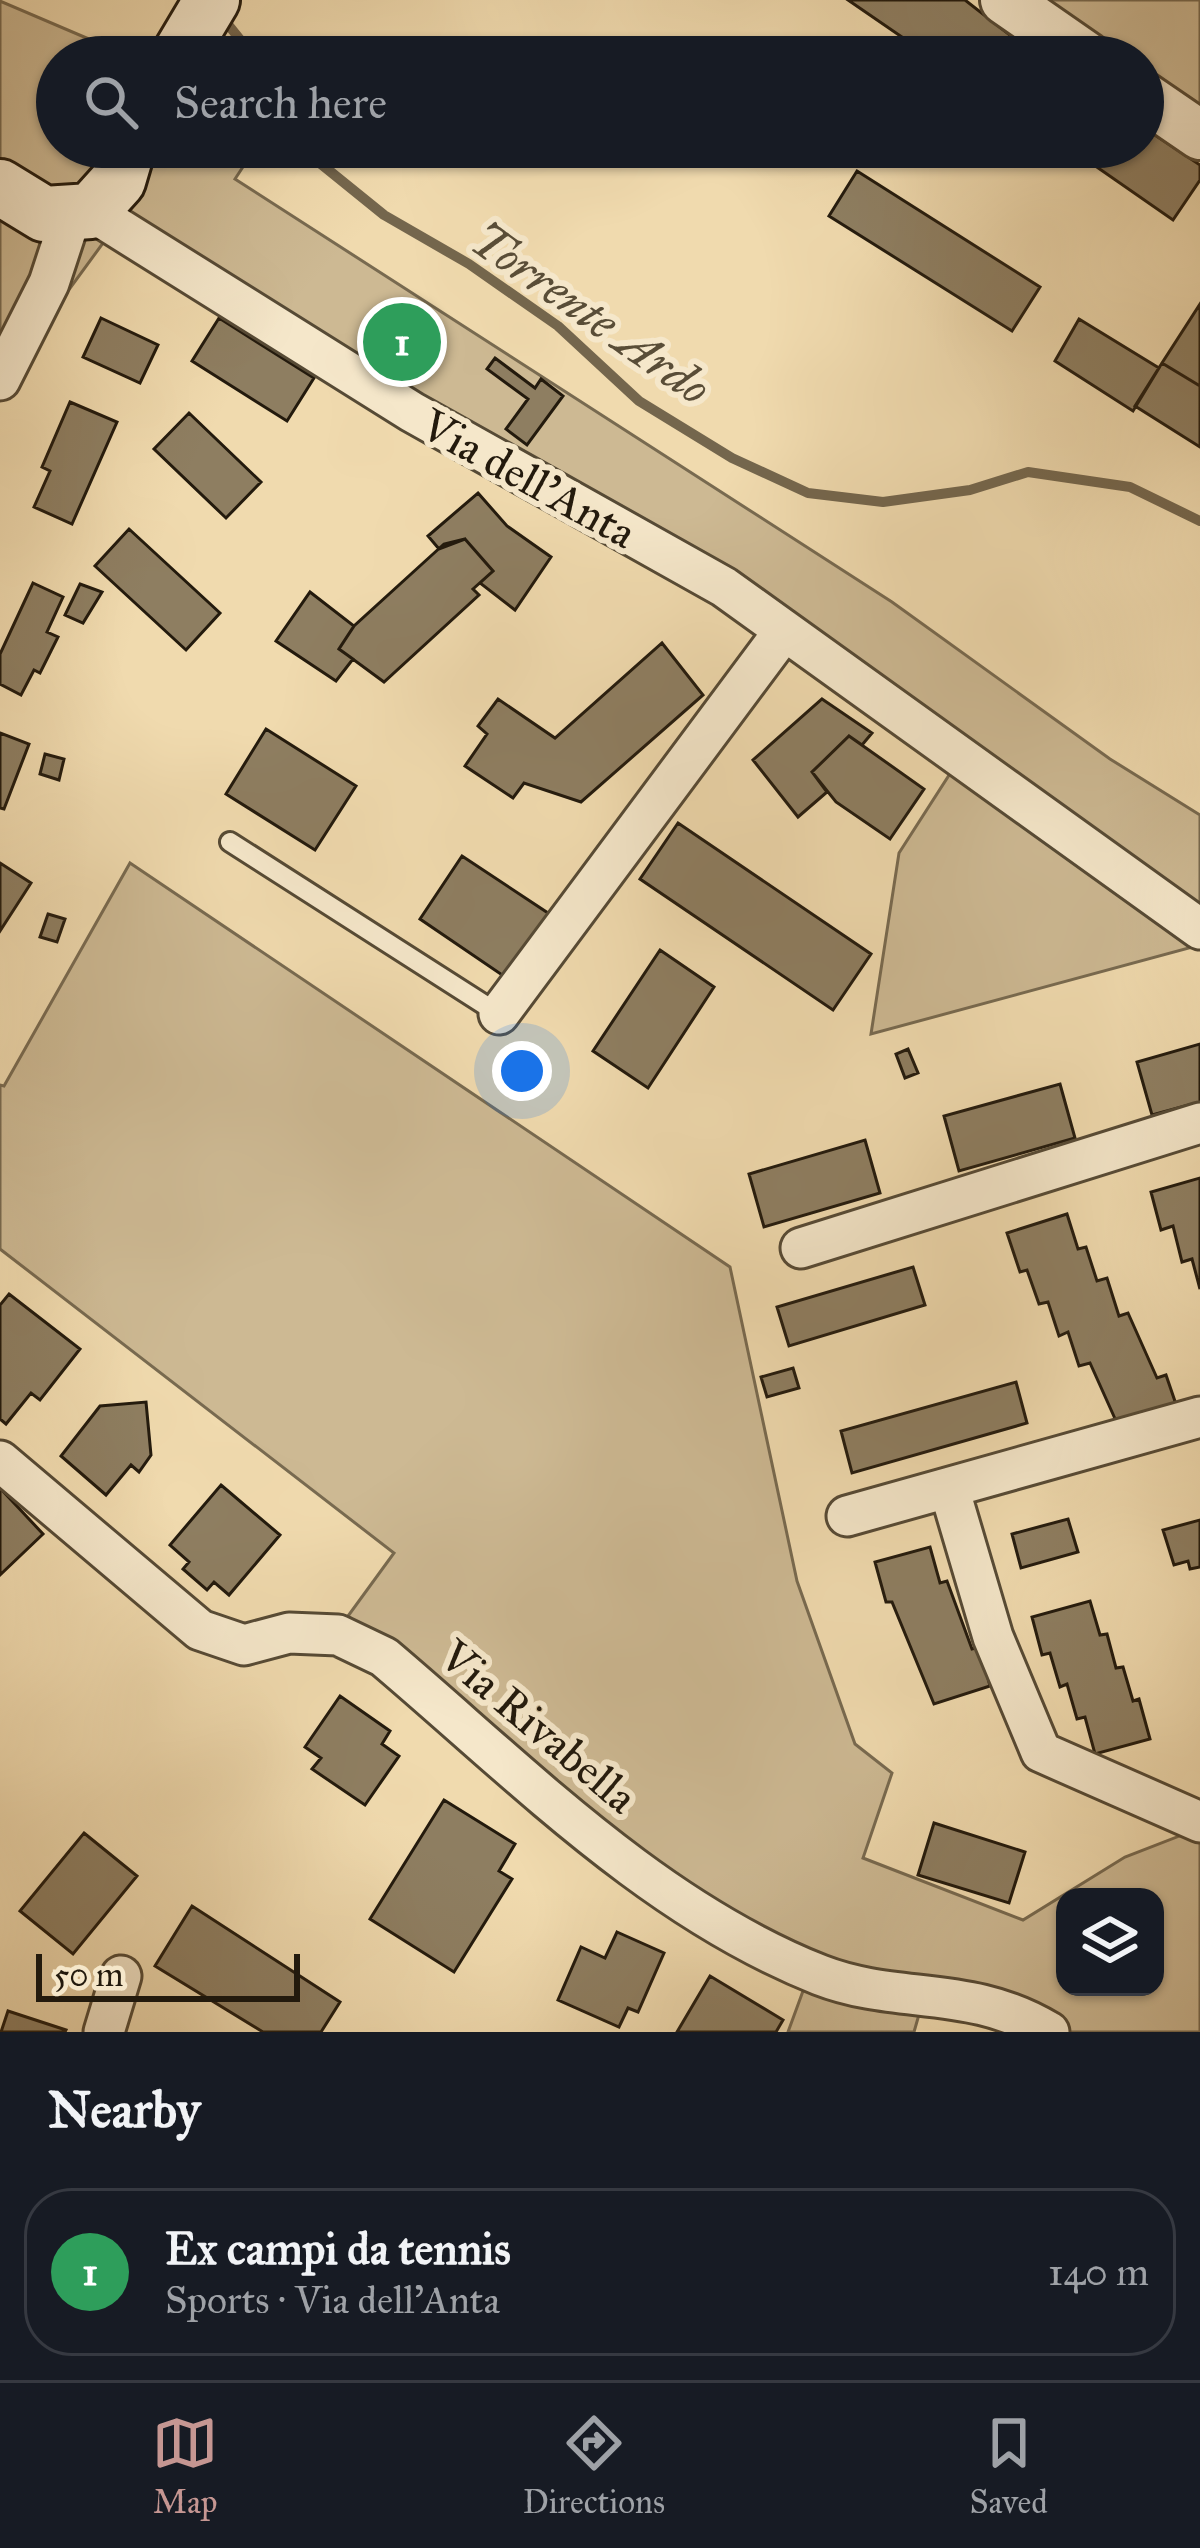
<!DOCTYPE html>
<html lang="en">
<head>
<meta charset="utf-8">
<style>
	:root { --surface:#171b24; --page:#242831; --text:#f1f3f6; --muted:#9ea1a6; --line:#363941; --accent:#c59692 }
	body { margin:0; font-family:"IM FELL Great Primer",serif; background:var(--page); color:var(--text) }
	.controls { position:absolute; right:36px; bottom:36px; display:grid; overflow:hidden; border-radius:24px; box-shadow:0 3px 9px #0004 }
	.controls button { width:108px; height:108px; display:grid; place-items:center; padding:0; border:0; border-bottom:3px solid var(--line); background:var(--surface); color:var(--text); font:60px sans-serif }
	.scale { position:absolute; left:36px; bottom:30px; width:264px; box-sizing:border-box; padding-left:12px; border:6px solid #231a0d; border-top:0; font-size:33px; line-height:42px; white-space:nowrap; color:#231a0d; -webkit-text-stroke:9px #f5e7ca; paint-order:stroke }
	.you { position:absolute; left:522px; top:1071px; width:42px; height:42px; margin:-30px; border:9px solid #fff; border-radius:50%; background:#1a73e8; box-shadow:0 0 0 18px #1a73e833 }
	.badge { display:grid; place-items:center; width:78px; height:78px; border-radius:50%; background:var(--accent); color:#fff; font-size:39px; font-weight:700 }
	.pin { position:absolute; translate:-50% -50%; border:6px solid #fff; box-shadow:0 3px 12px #0006 }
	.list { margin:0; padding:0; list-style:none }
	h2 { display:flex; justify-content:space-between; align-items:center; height:156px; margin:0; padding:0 48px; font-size:51px }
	h2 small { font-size:39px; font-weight:400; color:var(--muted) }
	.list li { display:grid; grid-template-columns:78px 1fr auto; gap:36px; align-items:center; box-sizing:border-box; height:168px; margin:0 24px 24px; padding:0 24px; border:3px solid var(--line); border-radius:48px }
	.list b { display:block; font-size:45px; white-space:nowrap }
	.list p { margin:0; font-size:39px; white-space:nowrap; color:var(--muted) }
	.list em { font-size:39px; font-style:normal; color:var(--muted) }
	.icon { flex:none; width:66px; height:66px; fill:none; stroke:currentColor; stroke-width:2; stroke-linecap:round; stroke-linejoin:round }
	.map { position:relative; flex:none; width:1200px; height:2032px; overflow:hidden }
	.search { position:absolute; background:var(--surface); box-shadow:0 3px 9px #0004; left:36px; right:36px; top:36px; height:132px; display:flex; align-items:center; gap:30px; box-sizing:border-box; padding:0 42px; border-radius:66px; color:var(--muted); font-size:45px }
	.sheet { height:348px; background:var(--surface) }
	nav { display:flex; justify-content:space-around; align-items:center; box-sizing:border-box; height:168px; border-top:3px solid var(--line); background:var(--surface); font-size:33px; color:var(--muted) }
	nav a { display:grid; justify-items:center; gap:6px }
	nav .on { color:var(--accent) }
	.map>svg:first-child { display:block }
</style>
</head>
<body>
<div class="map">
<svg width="1200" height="2032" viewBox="0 0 1200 2032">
	<rect width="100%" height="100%" fill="#f0daae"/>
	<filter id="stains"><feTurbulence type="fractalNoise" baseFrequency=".00167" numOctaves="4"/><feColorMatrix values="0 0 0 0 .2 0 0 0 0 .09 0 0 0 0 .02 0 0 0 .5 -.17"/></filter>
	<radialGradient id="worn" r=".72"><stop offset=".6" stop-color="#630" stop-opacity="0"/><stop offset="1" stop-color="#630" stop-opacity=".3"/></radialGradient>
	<path fill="#cdb993" stroke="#786a50" stroke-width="3" fill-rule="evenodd" d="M1017,0H1200V122L1143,84V57H1102Z
		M0,1L131,57H57V147H256L235,179L892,602L1110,759L1200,815V945L871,1034L899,853L951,772L733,608L122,217L33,339L0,336Z
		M130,863L730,1267L797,1581L855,1744L892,1773L863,1858L1023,1920L1125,1857L1200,1828V2032H1059L924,1997L914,2032H788L814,1961L708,1902L587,1817L348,1616L394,1553L0,1249V1085L4,1086ZM1065,1897H1155V1987H1065Z"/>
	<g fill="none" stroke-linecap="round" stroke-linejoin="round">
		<path stroke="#74664d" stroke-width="10" d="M222,17L254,57
			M310,147L321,164L384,215L469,264L558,326L639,401L732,458L808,493L883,502L970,490L1028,472L1130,487L1200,521"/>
	</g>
	<path fill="#8e7e61" stroke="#231a0d" stroke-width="3" d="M848,0H965L1038,57H931Z
		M1143,127L1200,165V180L1173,220L1068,147H1143Z
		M857,171L1040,287L1012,331L829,216Z
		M1200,304V386L1162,363Z
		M101,318L158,345L140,383L83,357Z
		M219,318L314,378L287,421L192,361Z
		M1079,319L1159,368L1133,411L1055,361Z
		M495,358L535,388L541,379L563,396L527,445L506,429L528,399L487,369Z
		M1162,363L1200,386V447L1135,406Z
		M70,402L117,422L72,524L34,507L50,471L42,467Z
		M189,413L261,482L226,518L154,449Z
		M478,493L507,526L551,557L515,610L480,583L493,571L465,539L439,549L428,536Z
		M129,529L220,613L186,650L95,566Z
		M465,539L493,571L473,589L479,595L384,682L339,649L354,626L444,544Z
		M33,583L63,597L47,632L58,637L40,673L34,670L21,695L0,684V654Z
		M80,584L102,592L83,623L65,615Z
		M310,592L354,626L339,649L353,659L336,681L276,641Z
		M662,643L703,695L581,802L524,783L513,798L465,766L487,734L478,726L498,699L555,738Z
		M822,699L872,733L862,745L849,736L812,772L827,792L798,817L753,760Z
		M266,729L356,786L315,850L226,794Z
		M0,733L29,744L4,809L0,808Z
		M849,736L924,789L890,839L836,802L812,772Z
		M45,754L64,759L59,780L40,774Z
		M678,823L871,954L833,1010L640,879Z
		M462,856L551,915L508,979L420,919Z
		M0,863L31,883L0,931Z
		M48,914L65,919L57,942L40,937Z
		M660,950L714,987L648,1088L593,1051Z
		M1200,1044V1102L1152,1115L1137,1062Z
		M908,1049L918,1073L905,1078L896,1054Z
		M1060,1084L1075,1138L959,1171L944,1116Z
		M865,1140L880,1193L764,1227L749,1174Z
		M1200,1178V1289L1192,1259L1182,1262L1173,1226L1161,1230L1151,1192Z
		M1067,1214L1078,1249L1086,1247L1097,1281L1107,1278L1119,1316L1128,1313L1157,1378L1166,1375L1179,1413L1121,1432L1090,1363L1079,1366L1068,1332L1059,1336L1048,1302L1039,1304L1027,1270L1020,1272L1007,1233Z
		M913,1267L925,1305L789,1346L777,1307Z
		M9,1294L80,1349L40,1400L31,1393L6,1424L0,1419V1305Z
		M793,1368L799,1388L767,1397L761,1377Z
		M1016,1382L1027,1423L852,1473L841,1431Z
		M146,1402L151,1455L139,1472L131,1465L106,1495L61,1456L100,1406Z
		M221,1485L280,1535L229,1595L214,1582L207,1590L183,1569L189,1562L170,1545Z
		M0,1488L43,1534L0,1575Z
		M1068,1519L1078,1552L1021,1568L1012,1534Z
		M1200,1520V1567L1190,1569L1188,1561L1174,1565L1163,1530Z
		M930,1547L940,1583L947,1581L972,1649L980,1647L990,1686L934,1704L892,1602H886L875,1562Z
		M1090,1601L1100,1635L1107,1634L1116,1668L1123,1667L1133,1701L1139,1699L1150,1739L1095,1754L1085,1717L1077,1719L1067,1684L1060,1687L1050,1653L1042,1655L1032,1617Z
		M340,1696L390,1731L382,1744L399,1756L365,1805L312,1769L321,1758L305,1747Z
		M444,1800L515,1844L499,1871L512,1879L454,1972L370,1919Z
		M934,1823L1025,1852L1009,1903L918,1875Z
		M84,1833L137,1876L73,1954L20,1911Z
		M192,1906L340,2002L321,2032H263L155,1966Z
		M617,1932L664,1953L638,2012L628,2008L619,2027L558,2000L581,1947L605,1958Z
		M710,1976L783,2020L776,2032H677Z
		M8,2011L66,2030L65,2032H1Z"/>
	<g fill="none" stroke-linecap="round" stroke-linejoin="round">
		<defs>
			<path id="service" d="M230,842L499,1014"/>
			<path id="minor" d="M91,211L412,412L724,587L1200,929
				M0,380L49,283L71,216
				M499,1014L784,631
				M801,1248L1200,1123
				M0,1461L200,1630L244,1645L289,1633L338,1635L384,1657C520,1772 651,1908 820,1975C897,2005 970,1984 1049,2032
				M949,1488L993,1637L1041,1752L1200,1822
				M847,1516L1200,1417
				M104,2032L121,1976"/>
			<path id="tertiary" d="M1005,0L1087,57
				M1143,96L1200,135"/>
			<path id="secondary" d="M178,57L212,0
				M0,187L44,214L91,211L118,181L128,147"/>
		</defs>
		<use href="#service" stroke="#564a35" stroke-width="24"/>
		<use href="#minor" stroke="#564a35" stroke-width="45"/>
		<use href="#tertiary" stroke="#564a35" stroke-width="54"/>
		<use href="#secondary" stroke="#231a0d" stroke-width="60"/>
		<use href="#service" stroke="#f5e7ca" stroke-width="18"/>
		<use href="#minor" stroke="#f5e7ca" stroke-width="39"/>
		<use href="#tertiary" stroke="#f5e7ca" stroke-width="48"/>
		<use href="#secondary" stroke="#f5e7ca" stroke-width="54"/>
	</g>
	<g text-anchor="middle" stroke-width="12" stroke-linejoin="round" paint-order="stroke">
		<g font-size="45" fill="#231a0d" stroke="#f5e7ca">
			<text transform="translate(529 478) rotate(29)" y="16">Via dell'Anta</text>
			<text transform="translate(539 1726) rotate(40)" y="16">Via Rivabella</text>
		</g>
		<g font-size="48" font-style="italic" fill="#594d37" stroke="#f5e7ca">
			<text transform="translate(591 313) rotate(35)" y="17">Torrente Ardo</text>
		</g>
	</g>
	<rect width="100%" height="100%" filter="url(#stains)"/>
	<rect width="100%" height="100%" fill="url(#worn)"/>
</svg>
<div class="controls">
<button><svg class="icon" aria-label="layers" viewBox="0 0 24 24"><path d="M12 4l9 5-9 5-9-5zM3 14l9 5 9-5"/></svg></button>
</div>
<div class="scale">50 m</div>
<div class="you"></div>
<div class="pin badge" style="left:402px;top:342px;background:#2e9e5b">1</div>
<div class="search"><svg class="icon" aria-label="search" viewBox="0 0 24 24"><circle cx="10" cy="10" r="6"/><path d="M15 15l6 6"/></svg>Search here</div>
</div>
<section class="sheet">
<h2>Nearby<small></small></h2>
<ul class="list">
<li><span class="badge" style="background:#2e9e5b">1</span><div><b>Ex campi da tennis</b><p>Sports · Via dell'Anta</p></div><em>140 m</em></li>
</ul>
</section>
<nav>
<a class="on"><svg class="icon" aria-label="map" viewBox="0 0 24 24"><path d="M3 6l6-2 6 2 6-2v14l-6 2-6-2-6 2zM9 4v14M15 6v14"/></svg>Map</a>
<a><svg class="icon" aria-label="directions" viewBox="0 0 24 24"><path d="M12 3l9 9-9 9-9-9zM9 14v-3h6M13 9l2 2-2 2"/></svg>Directions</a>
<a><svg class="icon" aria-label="saved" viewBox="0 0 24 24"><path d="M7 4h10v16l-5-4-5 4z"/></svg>Saved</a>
</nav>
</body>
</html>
